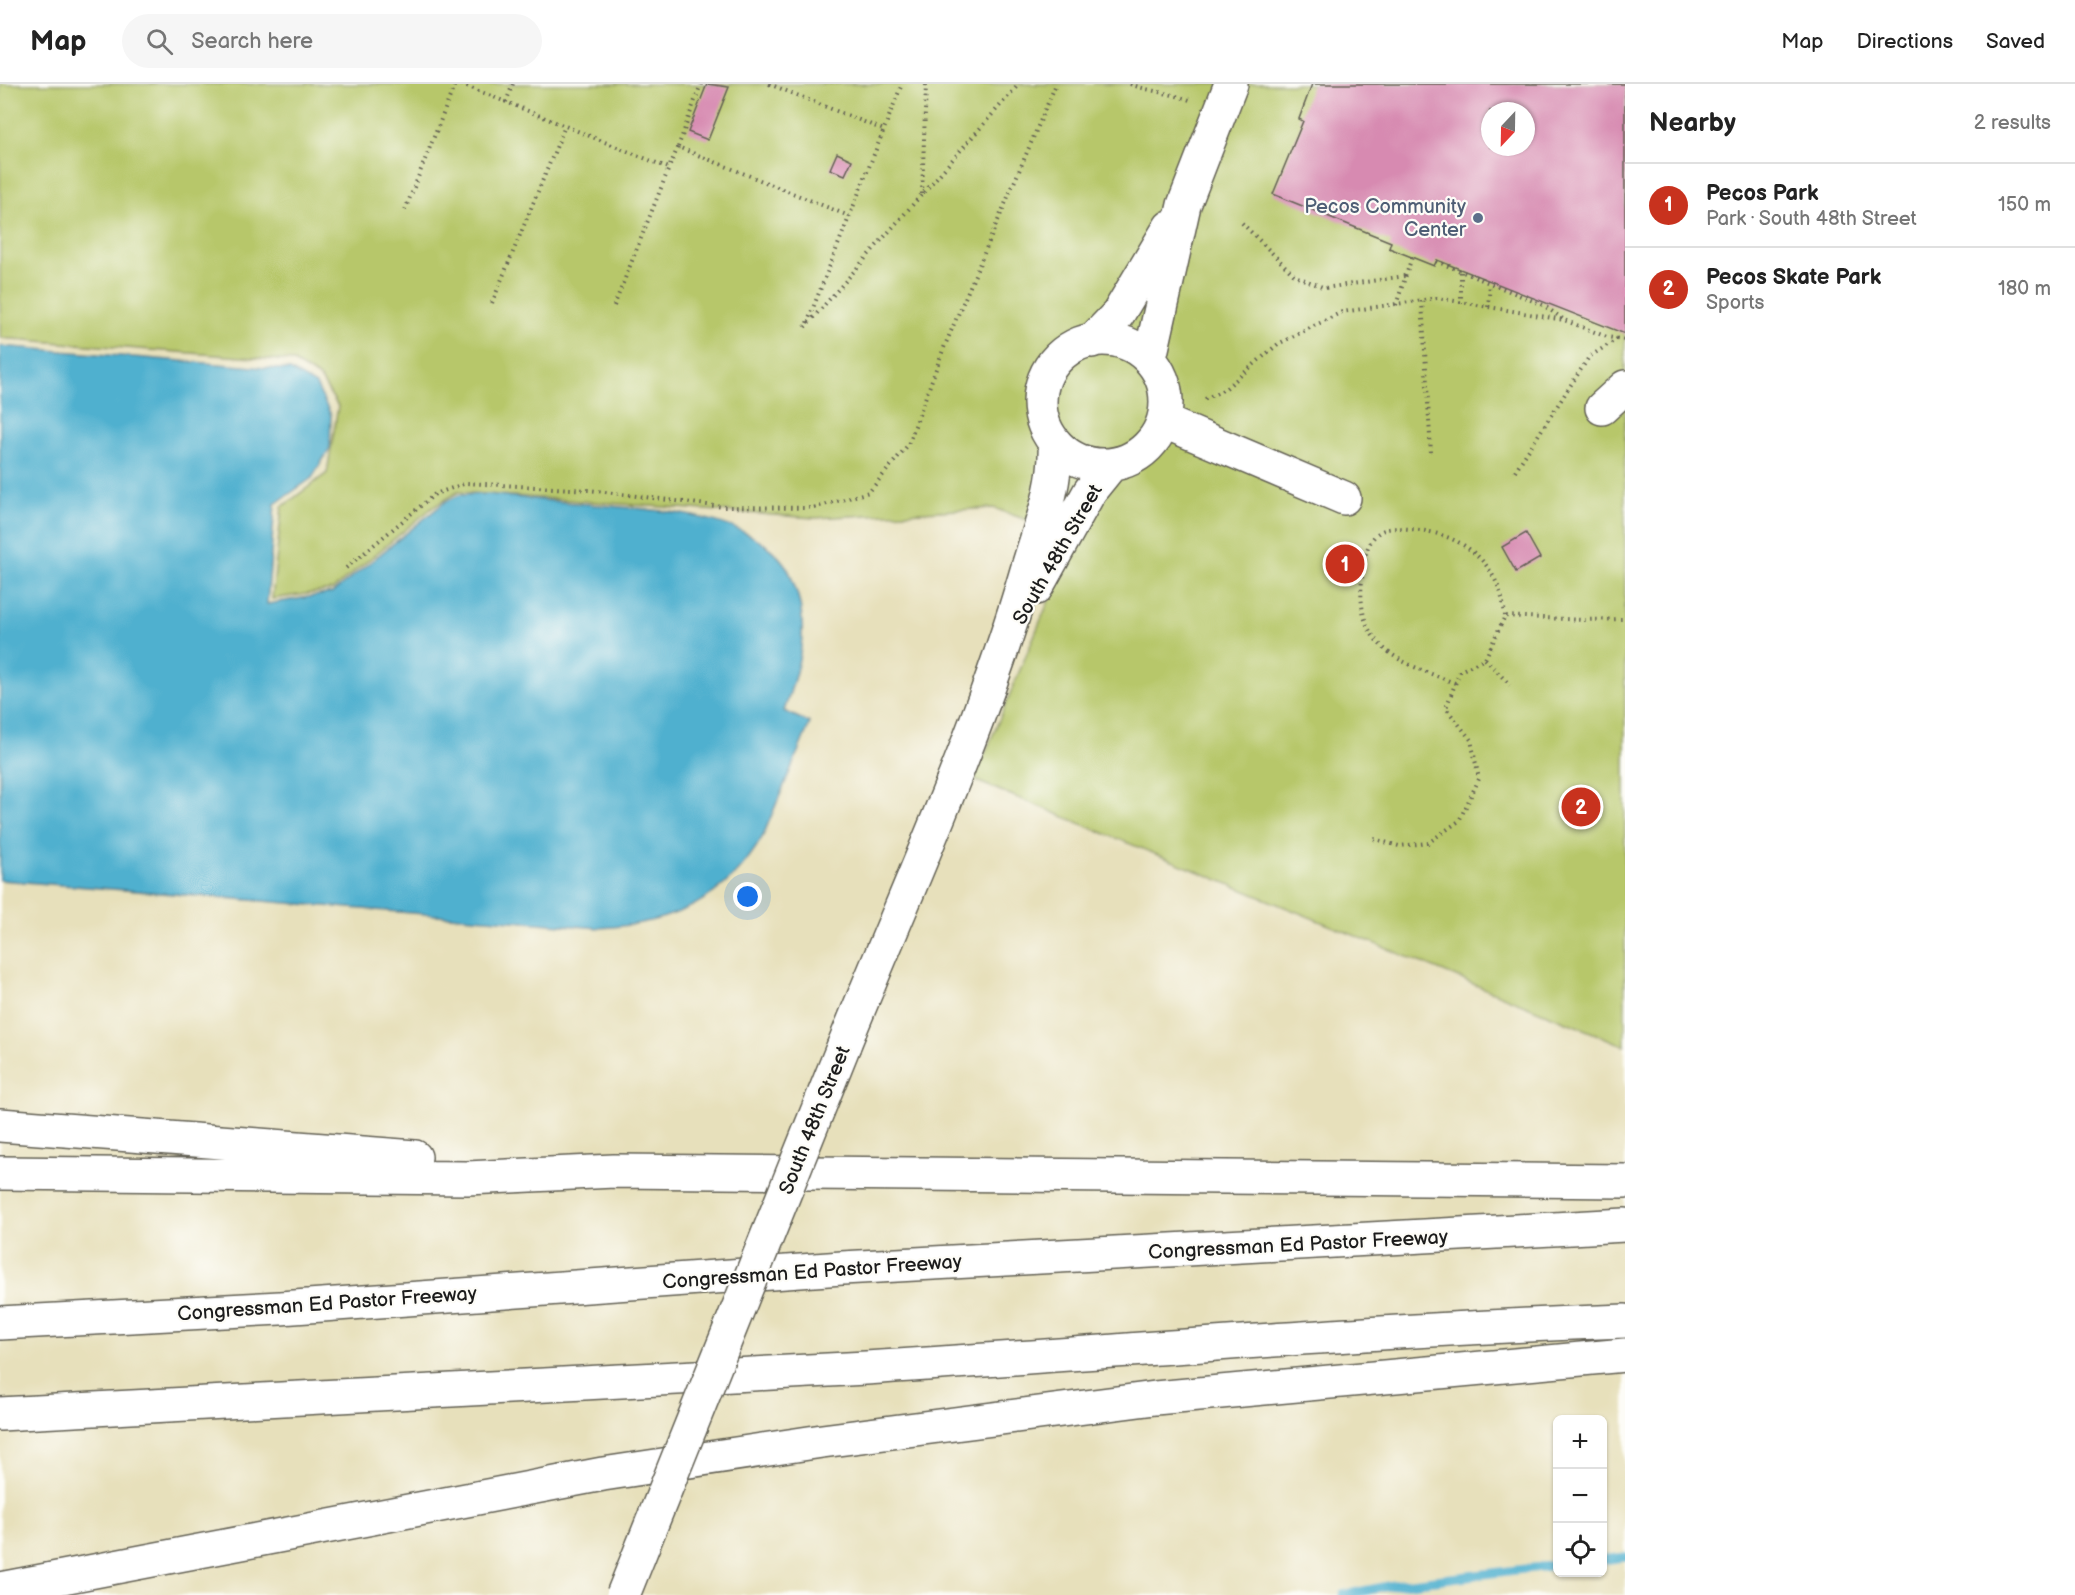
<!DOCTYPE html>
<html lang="en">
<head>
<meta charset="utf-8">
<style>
	:root { --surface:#fff; --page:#f6f6f6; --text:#222; --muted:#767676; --line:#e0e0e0; --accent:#c8321e }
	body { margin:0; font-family:"Balsamiq Sans",sans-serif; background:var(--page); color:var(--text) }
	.controls { position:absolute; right:18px; bottom:18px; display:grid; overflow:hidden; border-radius:9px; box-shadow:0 2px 4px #0004 }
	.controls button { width:54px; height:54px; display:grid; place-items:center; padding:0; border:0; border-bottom:2px solid var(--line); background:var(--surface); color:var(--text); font:30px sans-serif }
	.compass { position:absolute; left:1481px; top:18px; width:54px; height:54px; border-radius:50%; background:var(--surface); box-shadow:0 2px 4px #0004; rotate:202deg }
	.you { position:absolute; left:748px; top:813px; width:21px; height:21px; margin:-15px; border:4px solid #fff; border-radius:50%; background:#1a73e8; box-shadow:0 0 0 9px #1a73e833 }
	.badge { display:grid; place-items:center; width:39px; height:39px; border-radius:50%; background:var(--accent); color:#fff; font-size:20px; font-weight:700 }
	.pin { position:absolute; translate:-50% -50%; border:3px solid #fff; box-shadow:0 2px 6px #0006 }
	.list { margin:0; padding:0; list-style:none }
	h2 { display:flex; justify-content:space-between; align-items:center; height:78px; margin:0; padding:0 24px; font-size:26px }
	h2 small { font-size:20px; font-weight:400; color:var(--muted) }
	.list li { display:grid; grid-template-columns:39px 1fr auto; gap:18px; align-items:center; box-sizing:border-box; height:84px; padding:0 24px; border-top:2px solid var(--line) }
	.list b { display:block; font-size:22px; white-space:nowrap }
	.list p { margin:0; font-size:20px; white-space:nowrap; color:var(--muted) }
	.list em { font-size:20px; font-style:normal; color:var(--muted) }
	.icon { flex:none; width:33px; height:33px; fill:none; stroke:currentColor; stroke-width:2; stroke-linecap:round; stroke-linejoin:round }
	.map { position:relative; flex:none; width:1625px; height:1511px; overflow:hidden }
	header { display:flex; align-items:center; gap:36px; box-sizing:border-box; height:84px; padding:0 30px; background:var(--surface); border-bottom:2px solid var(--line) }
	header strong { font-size:28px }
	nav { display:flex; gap:33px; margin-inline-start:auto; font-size:21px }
	.search { width:420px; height:54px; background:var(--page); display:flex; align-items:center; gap:15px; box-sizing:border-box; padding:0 21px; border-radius:33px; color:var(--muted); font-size:22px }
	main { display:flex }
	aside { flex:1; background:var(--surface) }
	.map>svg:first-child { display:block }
</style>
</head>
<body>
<header>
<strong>Map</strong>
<div class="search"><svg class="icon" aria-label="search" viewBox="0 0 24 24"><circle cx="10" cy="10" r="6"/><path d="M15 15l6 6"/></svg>Search here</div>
<nav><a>Map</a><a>Directions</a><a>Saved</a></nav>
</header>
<main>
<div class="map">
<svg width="1625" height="1511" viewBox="0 0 1625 1511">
	<rect width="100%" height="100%" fill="#fdfcf7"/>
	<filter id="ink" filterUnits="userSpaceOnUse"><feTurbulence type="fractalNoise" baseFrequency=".0167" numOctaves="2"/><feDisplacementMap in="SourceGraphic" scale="12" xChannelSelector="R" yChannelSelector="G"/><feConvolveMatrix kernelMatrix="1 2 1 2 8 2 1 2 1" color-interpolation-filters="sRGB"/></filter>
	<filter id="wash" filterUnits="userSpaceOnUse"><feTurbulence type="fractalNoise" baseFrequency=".008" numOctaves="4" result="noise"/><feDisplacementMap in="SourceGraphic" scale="24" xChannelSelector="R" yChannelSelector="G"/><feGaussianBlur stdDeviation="1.35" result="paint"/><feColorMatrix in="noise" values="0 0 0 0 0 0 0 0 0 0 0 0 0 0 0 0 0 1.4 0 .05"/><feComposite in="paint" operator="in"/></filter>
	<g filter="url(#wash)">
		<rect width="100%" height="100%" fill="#e7e0bb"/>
		<path fill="#b7c76a" stroke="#6a7243" stroke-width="1.5" fill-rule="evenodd" d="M0,0H1625V962L974,696L1075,454L994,424L815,434L458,408L433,423L332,506L272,515L282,423L327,389L338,322L320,294L292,277L0,254ZM1490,27H1526V63H1490Z"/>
		<path fill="#50b0cf" stroke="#366676" stroke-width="1.5" d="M0,262L290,286L316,301L331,331L330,364L312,394L275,420L267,520L332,509L445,418L459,411L487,410C520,414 553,417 587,420C647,426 747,426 786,482C790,487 792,496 795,503C811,545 798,586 784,627L810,639L763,752C726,817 672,840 599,844L0,796Z"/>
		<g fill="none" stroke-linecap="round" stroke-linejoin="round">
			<path stroke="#50b0cf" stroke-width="9" d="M1602,1476L1625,1473
				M1343,1511L1394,1501L1558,1481"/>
		</g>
		<g id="blocks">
			<path fill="#d78ab1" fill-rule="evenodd" d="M707,0L729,3L708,56L688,48Z
				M1312,0H1625V250L1437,176L1434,182L1389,164L1391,158L1273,110L1303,37L1299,35ZM1490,27H1526V63H1490Z
				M837,69L852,76L845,91L830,85Z
				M1526,449L1540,474L1516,488L1502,463Z"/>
		</g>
	</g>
	<g filter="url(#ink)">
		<use href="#blocks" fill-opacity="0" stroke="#636154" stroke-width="1.5"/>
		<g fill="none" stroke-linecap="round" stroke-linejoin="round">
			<defs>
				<path id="minor" d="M1040 318a63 63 0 1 1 126 0a63 63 0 1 1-126 0Z
					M1092,257L1118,230L1170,143
					M1150,274L1184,121L1231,0
					M1602,324L1625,303
					M1165,338L1344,414
					M1036,504L1090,407L1111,381
					M844,961C908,803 981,646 1028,483C1040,442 1057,403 1055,360"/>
				<path id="highway" d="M0,1041L415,1073
					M0,1089L467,1094L614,1087L1625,1097
					M0,1239L280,1224L842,1184L1625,1141
					M0,1330C289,1313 577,1301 866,1284C1119,1268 1371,1246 1625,1237
					M0,1505L603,1390L822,1357L1155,1314L1625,1271"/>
			</defs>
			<use href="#minor" stroke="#636154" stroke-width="36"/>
			<use href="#highway" stroke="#636154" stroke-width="36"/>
			<path stroke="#636154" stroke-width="4" stroke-dasharray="1.5 4.5" stroke-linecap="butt" d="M461,0L506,18
				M513,0L506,18L669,84L678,63L849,132
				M769,0L884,46
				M1130,0C1151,8 1172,9 1192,17
				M678,63L701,0
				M922,110L926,0
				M405,126L455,0
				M1242,139L1295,192L1325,204L1405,192
				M1436,177L1543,221L1563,235
				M1461,188V219
				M1422,217L1431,369
				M492,219L565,42
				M1396,221L1412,173
				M614,222L669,84
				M1488,223L1490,200
				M807,239L902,0
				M805,243L1019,0
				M1205,315L1225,305L1278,260L1342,228L1437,214L1564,236L1607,253L1625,256
				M1515,387L1589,273L1617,255
				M346,484L435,410L466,399L589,406L723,423L813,424L869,408L908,361L943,266L1056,0
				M1485,575L1510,601
				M1455,599C1400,578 1355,565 1362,495C1363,481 1365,463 1375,452C1385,442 1398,444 1410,445C1462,449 1500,478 1505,532
				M1374,755L1399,762L1428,759L1459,737L1479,695L1471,656L1446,624L1460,587L1485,575L1505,532L1584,536L1625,535"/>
			<use href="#minor" stroke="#fff" stroke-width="33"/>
			<use href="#highway" stroke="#fff" stroke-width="33"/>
			<defs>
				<path id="minor-bridge" d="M623,1511L844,961"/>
			</defs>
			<use href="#minor-bridge" stroke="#636154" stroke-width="36" stroke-linecap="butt"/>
			<use href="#minor-bridge" stroke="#fff" stroke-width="33"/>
		</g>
	</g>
	<circle fill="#5c6f8a" stroke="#fdfcf7" stroke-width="2" cx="1478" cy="134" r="6"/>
	<g text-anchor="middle" stroke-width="4.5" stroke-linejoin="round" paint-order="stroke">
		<g font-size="20" fill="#4e5e75" stroke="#fdfcf7" text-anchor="end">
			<text x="1466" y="129">Pecos Community<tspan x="1466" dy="23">Center</tspan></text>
		</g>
		<g font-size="20" fill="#1c1c1c" stroke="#fdfcf7">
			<text transform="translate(1057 470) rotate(-60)" y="7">South 48th Street</text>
			<text transform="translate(814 1036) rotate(-68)" y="7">South 48th Street</text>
			<text transform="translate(1298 1160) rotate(-3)" y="7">Congressman Ed Pastor Freeway</text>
			<text transform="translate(812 1187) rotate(-4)" y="7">Congressman Ed Pastor Freeway</text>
			<text transform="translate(327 1219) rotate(-4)" y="7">Congressman Ed Pastor Freeway</text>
		</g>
	</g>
</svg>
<div class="controls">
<button>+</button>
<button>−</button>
<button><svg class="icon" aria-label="locate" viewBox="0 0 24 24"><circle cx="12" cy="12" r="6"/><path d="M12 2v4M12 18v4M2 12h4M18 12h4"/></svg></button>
</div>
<svg class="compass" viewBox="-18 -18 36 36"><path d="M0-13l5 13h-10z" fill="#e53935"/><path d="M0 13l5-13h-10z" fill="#767676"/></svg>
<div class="you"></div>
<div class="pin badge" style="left:1345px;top:480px">1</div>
<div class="pin badge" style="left:1581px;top:723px">2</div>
</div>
<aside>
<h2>Nearby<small>2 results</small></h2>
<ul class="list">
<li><span class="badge">1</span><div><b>Pecos Park</b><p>Park · South 48th Street</p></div><em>150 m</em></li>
<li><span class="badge">2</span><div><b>Pecos Skate Park</b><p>Sports</p></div><em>180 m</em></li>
</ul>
</aside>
</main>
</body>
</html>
